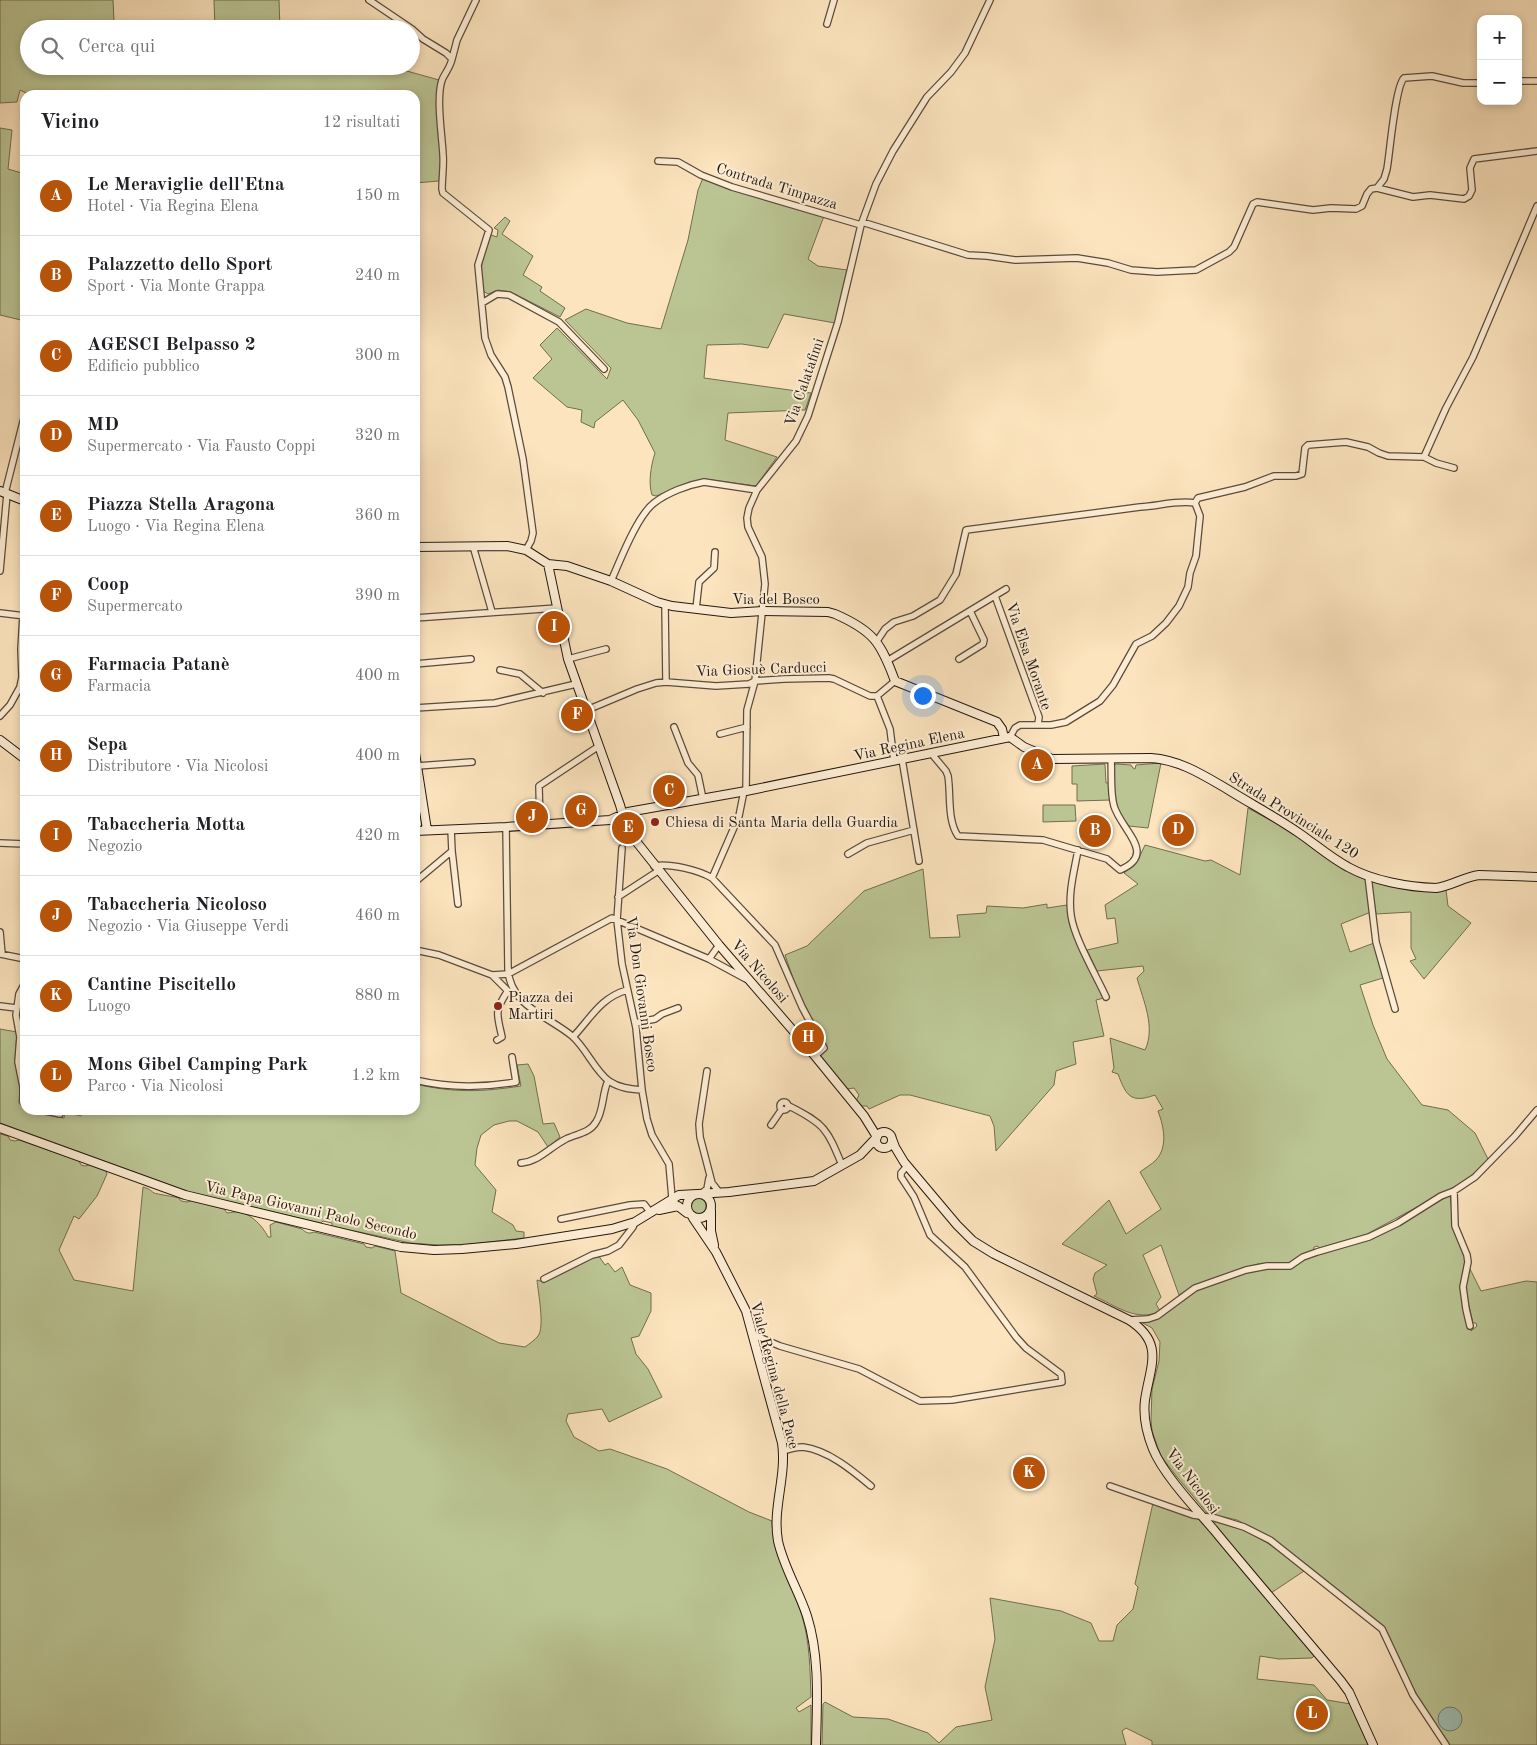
<!DOCTYPE html>
<html lang="it">
<head>
<meta charset="utf-8">
<style>
	:root { --surface:#fff; --page:#f6f6f6; --text:#202124; --muted:#757577; --line:#e0e0e0; --accent:#b45309 }
	body { margin:0; font-family:"Old Standard TT",serif; background:var(--page); color:var(--text) }
	.controls { position:absolute; right:15px; top:15px; display:grid; overflow:hidden; border-radius:10px; box-shadow:0 2px 8px #0003 }
	.controls button { width:45px; height:45px; display:grid; place-items:center; padding:0; border:0; border-bottom:1px solid var(--line); background:var(--surface); color:var(--text); font:25px sans-serif }
	.you { position:absolute; left:922px; top:695px; width:18px; height:18px; margin:-12px; border:4px solid #fff; border-radius:50%; background:#1a73e8; box-shadow:0 0 0 8px #1a73e833 }
	.badge { display:grid; place-items:center; width:32px; height:32px; border-radius:50%; background:var(--accent); color:#fff; font-size:16px; font-weight:700 }
	.pin { position:absolute; translate:-50% -50%; border:2px solid #fff; box-shadow:0 1px 5px #0006 }
	.list { margin:0; padding:0; list-style:none }
	h2 { display:flex; justify-content:space-between; align-items:center; height:65px; margin:0; padding:0 20px; font-size:21px }
	h2 small { font-size:16px; font-weight:400; color:var(--muted) }
	.list li { display:grid; grid-template-columns:32px 1fr auto; gap:15px; align-items:center; box-sizing:border-box; height:80px; padding:0 20px; border-top:1px solid var(--line) }
	.list b { display:block; font-size:19px; white-space:nowrap }
	.list p { margin:0; font-size:16px; white-space:nowrap; color:var(--muted) }
	.list em { font-size:16px; font-style:normal; color:var(--muted) }
	.icon { flex:none; width:28px; height:28px; fill:none; stroke:currentColor; stroke-width:2; stroke-linecap:round; stroke-linejoin:round }
	.map { position:relative; flex:none; width:1537px; height:1745px; overflow:hidden }
	.search { position:absolute; background:var(--surface); box-shadow:0 2px 8px #0003; left:20px; top:20px; width:400px; height:55px; display:flex; align-items:center; gap:12px; box-sizing:border-box; padding:0 18px; border-radius:28px; color:var(--muted); font-size:19px }
	.panel { position:absolute; background:var(--surface); box-shadow:0 2px 8px #0003; left:20px; top:90px; width:400px; height:1025px; border-radius:15px }
	.map>svg:first-child { display:block }
</style>
</head>
<body>
<div class="map">
<svg width="1537" height="1745" viewBox="0 0 1537 1745">
	<rect width="100%" height="100%" fill="#fce4be"/>
	<filter id="stains"><feTurbulence type="fractalNoise" baseFrequency=".004" numOctaves="4"/><feColorMatrix values="0 0 0 0 .2 0 0 0 0 .09 0 0 0 0 .02 0 0 0 .5 -.17"/></filter>
	<radialGradient id="worn" r=".72"><stop offset=".6" stop-color="#630" stop-opacity="0"/><stop offset="1" stop-color="#630" stop-opacity=".3"/></radialGradient>
	<path fill="#bbc594" stroke="#706e51" d="M0,0H113L114,21L172,26V29H29V66H389L439,80L437,98L438,131L441,157L439,181L415,183V95H30L20,90L17,102L0,103Z
		M214,0H279L280,29H215Z
		M0,128L12,130L8,169L25,174V206L23,214L25,215V321L0,315Z
		M703,178L824,216L808,259L818,266L847,270L835,323L784,314L768,348L742,344L707,345L704,378L811,393L805,410L728,413L725,440L777,457L756,486L704,479L696,481L656,496L652,495C648,483 651,465 655,453L638,420L623,400L595,422L594,428L581,422L582,410L567,407L533,378L552,359L540,345L557,328L607,379L611,368L565,320L586,309L627,323L661,329L688,240L698,190Z
		M505,217L510,221L502,234L533,256L523,275L542,287L540,291L565,308L560,317L511,292L498,290L488,294L483,291C478,271 483,254 491,235L497,237L498,230L494,228Z
		M1161,763L1148,828L1129,826C1113,809 1114,788 1114,766L1116,764L1131,765L1133,768L1135,769L1136,765Z
		M1105,764L1106,783H1110L1111,800L1077,801V784H1072V766Z
		M1043,805H1075L1076,821L1043,822Z
		M1248,808C1265,818 1284,826 1300,837C1322,852 1341,869 1366,879L1371,912L1341,924L1350,952L1374,943L1383,978L1360,985L1373,1025L1387,1059L1422,1105L1448,1110L1475,1133L1488,1159L1467,1180L1367,1234L1319,1248L1318,1246L1314,1247L1313,1251L1287,1265L1258,1264L1247,1267L1195,1285L1179,1295L1161,1245L1143,1255L1161,1297L1156,1304L1160,1311C1138,1323 1114,1305 1094,1296L1097,1294L1093,1279L1095,1273L1107,1265L1062,1244L1109,1200L1126,1234L1161,1209L1140,1172C1145,1168 1151,1165 1156,1160C1168,1147 1164,1127 1158,1111L1163,1109L1155,1095C1130,1104 1126,1095 1118,1074L1112,1072L1114,1068L1110,1038L1145,1050C1156,1027 1143,1000 1137,978L1144,971L1143,966L1097,971L1087,950L1118,943L1115,918L1107,919L1105,905L1138,884L1124,873L1138,860L1145,845L1205,861L1211,860L1240,875Z
		M923,869L930,938L960,937L957,915L986,913L987,906L1023,908L1047,904V908L1067,905C1072,939 1089,968 1104,998L1096,1000L1104,1036L1073,1042L1076,1064L1056,1071L1054,1085L996,1151L994,1126L990,1116L910,1095H900L869,1109L867,1106H862L856,1101L859,1095L854,1088L847,1089L819,1055L826,1048L801,1001L785,955L807,946L864,891Z
		M1371,881L1436,891L1446,890L1448,906L1471,923L1424,979L1410,961L1416,959L1411,948V912L1376,914Z
		M0,1029L17,1032L15,1059L20,1086L19,1103L25,1110L29,1112L64,1118L65,1112L81,1116L82,1110H415V1084C455,1093 481,1092 521,1086L517,1065L528,1064L534,1076L543,1124L554,1123L560,1137L548,1147L538,1132L517,1121H509L494,1125L481,1135L477,1148L475,1165L496,1190L492,1212L513,1225L516,1231L524,1232V1238L463,1245H438L410,1243L332,1226V1223L323,1221L321,1223L192,1193L0,1123Z
		M0,1134L8,1136L10,1140L15,1141L19,1140L79,1161L81,1165L85,1166L89,1165L106,1171L107,1174L97,1196L79,1219L74,1216L59,1250L74,1280L133,1291L143,1187C150,1189 150,1190 154,1193C156,1194 176,1197 179,1198L181,1201L187,1202L191,1201L224,1209L227,1213C229,1213 232,1212 234,1212C248,1210 263,1226 268,1237H271L270,1225L276,1222L302,1229C306,1233 309,1234 314,1232L364,1244L366,1247L372,1248L375,1246L395,1251L401,1293L499,1343L525,1347C529,1344 535,1340 538,1336C545,1327 538,1292 537,1280L544,1282L598,1255L605,1265L608,1263L615,1272L622,1267L630,1285L651,1293V1311L639,1336L631,1338L636,1354L648,1369L662,1397L609,1422L602,1409L568,1414L566,1421L574,1437L599,1451L610,1449L667,1469L749,1512L772,1521C773,1556 792,1584 802,1616C810,1643 810,1670 811,1697L796,1708L799,1712L811,1705V1745H0Z
		M1450,1195L1454,1227L1462,1248L1465,1260L1460,1288L1467,1325L1471,1331L1477,1326L1476,1323H1473L1465,1288L1470,1269L1481,1291L1526,1281L1537,1282V1745H1449L1419,1699L1381,1625L1269,1536L1237,1520L1207,1513L1177,1477L1161,1456L1152,1431L1151,1420L1152,1389L1159,1361L1160,1342L1152,1328L1143,1323L1150,1320L1197,1290L1245,1273L1267,1268L1289,1269L1305,1259L1366,1241L1380,1235Z
		M690 1206a8 8 0 1 1 16 0a8 8 0 1 1-16 0Z
		M1153,1503L1200,1519L1315,1655L1312,1658L1279,1659L1260,1656L1257,1679L1314,1685L1327,1700L1351,1704L1369,1745H1152V1741L1126,1728L1122,1731L1126,1745H822L823,1704L825,1702L853,1717L888,1719L928,1733L939,1743L956,1727L992,1720L985,1687L995,1639L990,1598L1061,1611L1091,1623L1099,1641H1113L1117,1625L1133,1609L1138,1587L1135,1584Z
		M1216,1522L1244,1530L1269,1544L1304,1571L1271,1593L1213,1524Z"/>
	<path fill="#9fbeb4" stroke="#6e7c72" d="M1438 1719a12 12 0 1 1 24 0a12 12 0 1 1-24 0Z"/>
	<g fill="none" stroke-linecap="round" stroke-linejoin="round">
		<defs>
			<path id="street" d="M369,0L412,29L423,39L446,53L452,59C450,68 445,73 442,80C436,98 442,135 443,154C444,166 442,178 442,189L443,193L489,230L478,265L485,338L491,355L505,377L508,387L523,459L533,533L531,541L526,550
				M827,24L834,0
				M452,59L457,40L476,0
				M1518,81H1537
				M658,161L678,162L701,175L732,187L861,225
				M1377,188L1384,179L1387,169C1390,152 1395,87 1404,78L1432,76L1463,83H1481
				M862,222L968,255L987,256L1015,260L1077,258L1108,263L1131,270L1157,272L1196,270L1229,252L1234,247L1253,204L1257,202L1313,210L1331,208L1356,209L1362,206L1367,194L1371,189L1377,188L1413,197L1430,195L1464,199L1469,196L1472,190L1470,168L1474,159L1537,151
				M482,303L497,294L509,295L559,322L604,369
				M1424,457L1446,408L1473,357L1537,206
				M5,493L25,414
				M473,546L492,612
				M0,571L7,494
				M611,581C620,561 637,516 654,503C667,493 687,485 704,482L757,490
				M995,596L1039,717L1038,724
				M665,605L666,682
				M696,609L699,582L714,568L715,552
				M0,613L25,616
				M415,618L557,608
				M877,641L885,629L894,622L913,616L940,600L956,574L966,530L1140,507C1158,506 1178,500 1195,503
				M568,659L606,649
				M959,659L983,644L984,640L970,611
				M887,661L1006,589
				M415,664L471,659
				M500,670L520,674L543,693
				M877,696L890,729L894,761
				M877,696L895,681
				M415,708L495,703L576,684
				M587,710L637,689L656,683L666,682L716,686L749,684L755,681L784,679L829,678L834,679L870,696H877
				M0,716L10,705L20,687L22,677L21,649L23,615
				M674,727L688,763L698,775L703,799
				M720,734L747,727
				M1010,737L1015,728L1020,725H1051L1066,722L1100,701L1113,685L1136,644L1152,636L1166,623L1179,606L1188,587L1190,573L1196,556L1200,516L1195,503L1198,498L1245,487L1274,476H1296L1302,474L1305,448L1308,445L1346,442L1368,447L1379,453L1388,456L1424,457L1436,463L1454,468
				M931,753L946,771L948,776C951,795 947,820 958,836L1043,840L1107,859L1120,870C1158,854 1121,830 1114,806C1110,792 1112,774 1111,759
				M902,759L919,861
				M417,766L472,762
				M746,791L747,710L755,681L765,584L762,557L748,527L747,518L749,508L757,490L796,441L808,416L838,322L861,225L876,184L893,151L927,97L951,72L965,53L990,0
				M540,825L539,786L599,746
				M506,827L508,969C510,1006 548,1016 572,1036C586,1048 595,1071 609,1081C619,1088 630,1089 642,1090
				M0,843L25,844
				M622,848L617,920L622,964L636,1028L642,1090L647,1119L652,1135L669,1164L672,1198L675,1202
				M1078,850C1074,872 1068,893 1071,915C1074,938 1096,975 1106,997
				M452,851L458,904
				M848,854L867,843L914,830
				M654,866C670,863 698,870 712,878L739,816L744,791
				M1368,876L1376,942L1395,1009
				M712,878L775,945L802,1007L824,1048L815,1056
				M415,882L452,851L451,829
				M618,897L658,871
				M0,932L2,954
				M415,950L439,955L492,975L508,974L612,918L709,959L746,979
				M0,954L25,959
				M709,959L719,945
				M492,975L510,993
				M25,983L19,994L16,1015L20,1037L18,1062L23,1087V1101L25,1104
				M0,1006L16,1008
				M635,1023L655,1019L662,1014L678,1008
				M573,1037C591,1018 600,998 627,990
				M497,1040L502,1037C497,1014 494,1012 507,992
				M707,1071L699,1124L700,1137L712,1183L719,1192
				M415,1080C449,1088 481,1088 516,1082L512,1057
				M780 1106a4 4 0 1 1 8 0a4 4 0 1 1-8 0Z
				M789,1106C825,1124 827,1129 842,1165
				M42,1110L60,1114
				M771,1125L782,1109
				M521,1163C540,1161 550,1147 566,1139C576,1134 590,1133 596,1122C604,1110 602,1093 608,1081
				M1454,1191L1455,1226L1467,1255L1468,1262L1463,1287L1466,1309L1470,1326
				M702,1193L707,1189L709,1178
				M561,1219L630,1205L644,1204L651,1213
				M544,1279L592,1255L608,1251L619,1245L633,1227L635,1222
				M1129,1320L1148,1319L1157,1316L1195,1288L1246,1270L1267,1266H1290L1303,1257L1317,1252L1369,1237L1398,1223L1441,1196L1454,1191L1475,1177L1515,1136L1537,1110
				M754,1335L780,1346L859,1369L920,1401L952,1400L1062,1382L1061,1374L1026,1348L1016,1337L965,1267L930,1235L914,1197L901,1177V1173L907,1166
				M783,1451C790,1449 796,1447 803,1447C828,1450 853,1471 871,1486
				M1110,1486L1193,1515L1215,1518L1244,1527L1270,1540L1382,1629L1413,1695L1446,1745"/>
			<path id="secondary" d="M0,491L25,501
				M415,547L507,546L526,550L548,564L567,566L611,581L657,602L672,606L731,613L763,611L828,612L835,614C874,631 881,643 895,681L997,722L1002,729L1004,738
				M548,564L568,659L620,805L627,830L719,945L815,1056L864,1116L877,1137
				M0,740L25,759
				M415,753L427,830
				M415,831L506,827L610,820L628,812L746,791L1010,737L1024,747L1052,759L1151,758C1180,760 1203,775 1227,789C1251,804 1276,817 1299,833C1315,844 1331,858 1348,867C1373,881 1408,887 1436,888C1451,886 1464,877 1479,875L1537,877
				M0,1128L185,1195L401,1247L434,1250L462,1249L516,1244L612,1229L635,1222L679,1195L697,1194
				M876 1140a8 8 0 1 1 16 0a8 8 0 1 1-16 0Z
				M892,1139L895,1147L904,1162L957,1225L973,1241L994,1254L1129,1320C1165,1343 1150,1366 1145,1400C1143,1416 1147,1434 1153,1449C1163,1474 1196,1509 1214,1530C1256,1581 1299,1631 1341,1681L1349,1692L1373,1745
				M687 1206a12 12 0 1 1 24 0a12 12 0 1 1-24 0Z
				M698,1194L729,1192L814,1181L860,1155L876,1138
				M659,1210L678,1206L687,1213
				M711,1210V1231L714,1245
				M693,1218L716,1252L746,1311L782,1443C787,1476 772,1508 778,1541C784,1568 799,1591 807,1616C820,1657 817,1702 816,1745"/>
		</defs>
		<use href="#street" stroke="#5a4b3a" stroke-width="8"/>
		<use href="#secondary" stroke="#24180e" stroke-width="10"/>
		<use href="#street" stroke="#fdedd5" stroke-width="5.5"/>
		<use href="#secondary" stroke="#fdedd5" stroke-width="8"/>
	</g>
	<g fill="#8f2418" stroke="#fdedd5" stroke-width="2">
		<circle cx="655" cy="822" r="5"/>
		<circle cx="498" cy="1006" r="5"/>
	</g>
	<g text-anchor="middle" stroke-width="4" stroke-linejoin="round" paint-order="stroke">
		<g font-size="15" fill="#24180e" stroke="#fdedd5">
			<text transform="translate(777 186) rotate(17)" y="5">Contrada Timpazza</text>
			<text transform="translate(804 382) rotate(-71)" y="5">Via Calatafimi</text>
			<text x="776" y="604">Via del Bosco</text>
			<text transform="translate(1029 656) rotate(71)" y="5">Via Elsa Morante</text>
			<text transform="translate(761 669) rotate(-2)" y="5">Via Giosuè Carducci</text>
			<text transform="translate(909 744) rotate(-12)" y="5">Via Regina Elena</text>
			<text transform="translate(1294 815) rotate(32)" y="5">Strada Provinciale 120</text>
			<text transform="translate(760 971) rotate(49)" y="5">Via Nicolosi</text>
			<text transform="translate(642 994) rotate(82)" y="5">Via Don Giovanni Bosco</text>
			<text transform="translate(311 1210) rotate(13)" y="5">Via Papa Giovanni Paolo Secondo</text>
			<text transform="translate(775 1375) rotate(75)" y="5">Viale Regina della Pace</text>
			<text transform="translate(1193 1481) rotate(53)" y="5">Via Nicolosi</text>
		</g>
		<g font-size="15" fill="#24180e" stroke="#fdedd5" text-anchor="start">
			<text x="665" y="827">Chiesa di Santa Maria della Guardia</text>
			<text x="508" y="1002">Piazza dei<tspan x="508" dy="17">Martiri</tspan></text>
		</g>
	</g>
	<rect width="100%" height="100%" filter="url(#stains)"/>
	<rect width="100%" height="100%" fill="url(#worn)"/>
</svg>
<div class="controls">
<button>+</button>
<button>−</button>
</div>
<div class="you"></div>
<div class="pin badge" style="left:1037px;top:765px">A</div>
<div class="pin badge" style="left:1095px;top:831px">B</div>
<div class="pin badge" style="left:669px;top:791px">C</div>
<div class="pin badge" style="left:1178px;top:830px">D</div>
<div class="pin badge" style="left:628px;top:828px">E</div>
<div class="pin badge" style="left:577px;top:715px">F</div>
<div class="pin badge" style="left:581px;top:811px">G</div>
<div class="pin badge" style="left:808px;top:1038px">H</div>
<div class="pin badge" style="left:554px;top:627px">I</div>
<div class="pin badge" style="left:532px;top:817px">J</div>
<div class="pin badge" style="left:1029px;top:1473px">K</div>
<div class="pin badge" style="left:1312px;top:1714px">L</div>
<div class="search"><svg class="icon" aria-label="search" viewBox="0 0 24 24"><circle cx="10" cy="10" r="6"/><path d="M15 15l6 6"/></svg>Cerca qui</div>
<section class="panel">
<h2>Vicino<small>12 risultati</small></h2>
<ul class="list">
<li><span class="badge">A</span><div><b>Le Meraviglie dell'Etna</b><p>Hotel · Via Regina Elena</p></div><em>150 m</em></li>
<li><span class="badge">B</span><div><b>Palazzetto dello Sport</b><p>Sport · Via Monte Grappa</p></div><em>240 m</em></li>
<li><span class="badge">C</span><div><b>AGESCI Belpasso 2</b><p>Edificio pubblico</p></div><em>300 m</em></li>
<li><span class="badge">D</span><div><b>MD</b><p>Supermercato · Via Fausto Coppi</p></div><em>320 m</em></li>
<li><span class="badge">E</span><div><b>Piazza Stella Aragona</b><p>Luogo · Via Regina Elena</p></div><em>360 m</em></li>
<li><span class="badge">F</span><div><b>Coop</b><p>Supermercato</p></div><em>390 m</em></li>
<li><span class="badge">G</span><div><b>Farmacia Patanè</b><p>Farmacia</p></div><em>400 m</em></li>
<li><span class="badge">H</span><div><b>Sepa</b><p>Distributore · Via Nicolosi</p></div><em>400 m</em></li>
<li><span class="badge">I</span><div><b>Tabaccheria Motta</b><p>Negozio</p></div><em>420 m</em></li>
<li><span class="badge">J</span><div><b>Tabaccheria Nicoloso</b><p>Negozio · Via Giuseppe Verdi</p></div><em>460 m</em></li>
<li><span class="badge">K</span><div><b>Cantine Piscitello</b><p>Luogo</p></div><em>880 m</em></li>
<li><span class="badge">L</span><div><b>Mons Gibel Camping Park</b><p>Parco · Via Nicolosi</p></div><em>1.2 km</em></li>
</ul>
</section>
</div>
</body>
</html>
